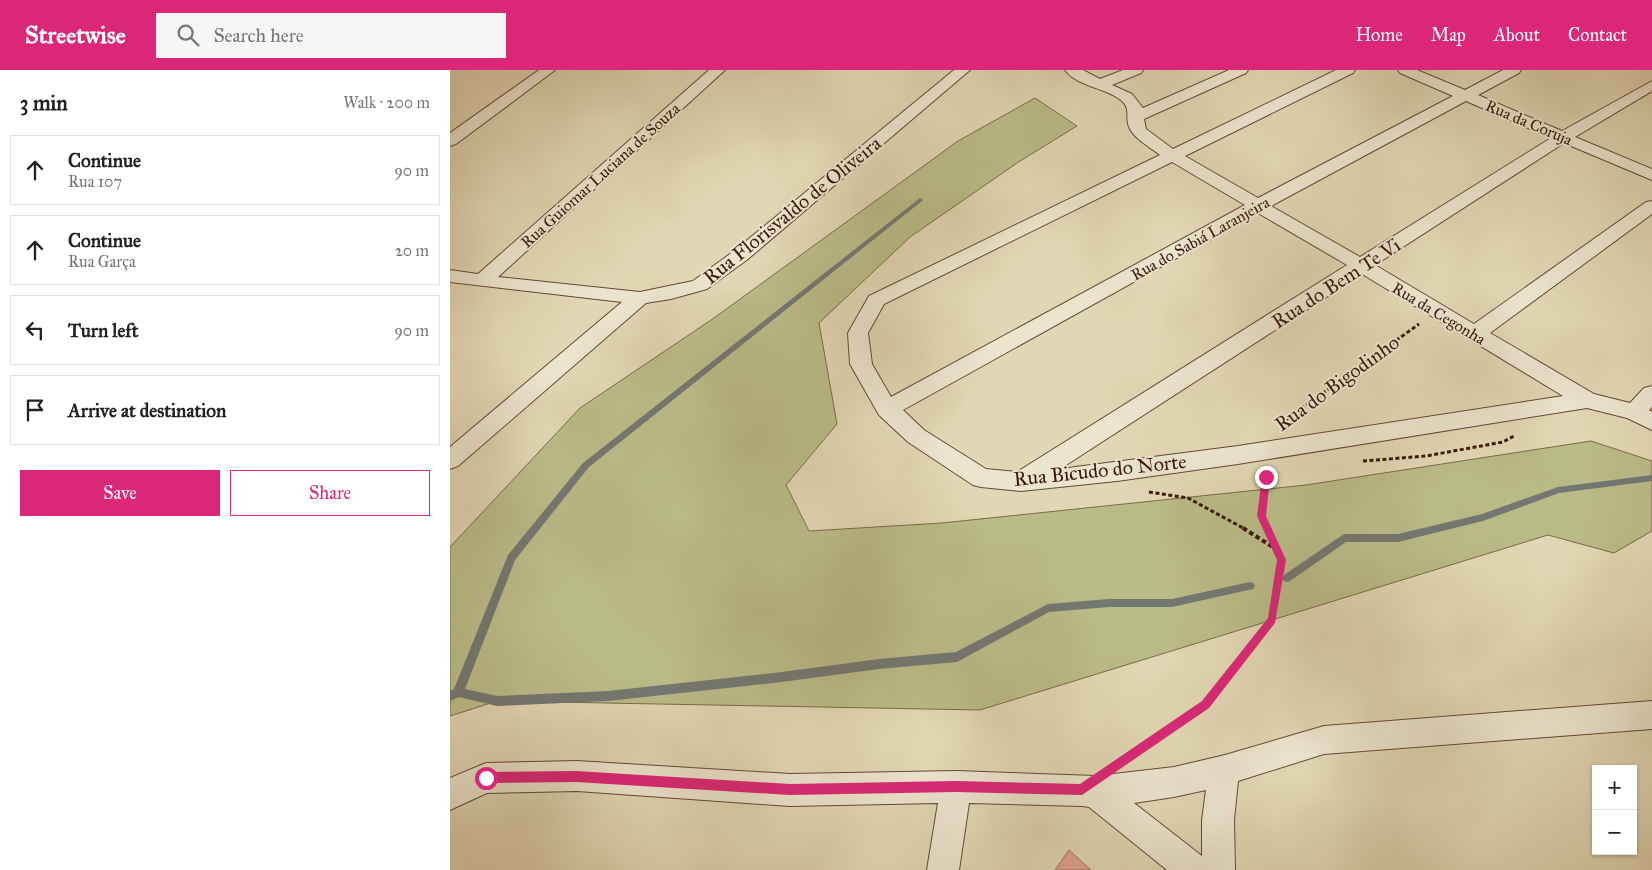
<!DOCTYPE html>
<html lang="en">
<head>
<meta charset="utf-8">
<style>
	:root { --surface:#fff; --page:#f6f6f6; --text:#222; --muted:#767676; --line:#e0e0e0; --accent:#db2777 }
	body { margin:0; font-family:"IM FELL Great Primer",serif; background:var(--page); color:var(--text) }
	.controls { position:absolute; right:15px; bottom:15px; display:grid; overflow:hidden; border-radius:0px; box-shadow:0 1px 4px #0004 }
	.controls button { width:45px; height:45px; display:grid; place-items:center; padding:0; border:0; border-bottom:1px solid var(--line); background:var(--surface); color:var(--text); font:25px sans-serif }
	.stop { position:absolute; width:15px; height:15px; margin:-11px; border:4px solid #db2777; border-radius:50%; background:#fff }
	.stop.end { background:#db2777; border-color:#fff; box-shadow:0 1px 5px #0008 }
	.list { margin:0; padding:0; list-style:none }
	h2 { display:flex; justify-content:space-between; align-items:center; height:65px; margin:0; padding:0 20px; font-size:21px }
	h2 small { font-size:16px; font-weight:400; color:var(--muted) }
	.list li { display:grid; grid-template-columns:32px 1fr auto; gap:15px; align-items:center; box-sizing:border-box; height:70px; margin:0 10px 10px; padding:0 10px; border:1px solid var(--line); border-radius:0px }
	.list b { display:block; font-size:19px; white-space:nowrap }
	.list p { margin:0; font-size:16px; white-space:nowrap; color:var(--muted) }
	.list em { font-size:16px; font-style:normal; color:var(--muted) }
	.actions { display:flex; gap:10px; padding:15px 20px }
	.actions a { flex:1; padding:11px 0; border:1px solid var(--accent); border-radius:0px; text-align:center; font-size:18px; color:var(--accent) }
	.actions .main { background:var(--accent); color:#fff }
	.icon { flex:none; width:28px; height:28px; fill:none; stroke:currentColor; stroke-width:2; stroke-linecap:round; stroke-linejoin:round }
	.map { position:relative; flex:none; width:1202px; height:800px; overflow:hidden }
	header { display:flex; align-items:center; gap:30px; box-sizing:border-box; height:70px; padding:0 25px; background:var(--accent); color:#fff }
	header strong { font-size:24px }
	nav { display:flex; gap:28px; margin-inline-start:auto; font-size:18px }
	.search { width:350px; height:45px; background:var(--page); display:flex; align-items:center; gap:12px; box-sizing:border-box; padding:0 18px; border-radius:0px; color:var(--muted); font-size:19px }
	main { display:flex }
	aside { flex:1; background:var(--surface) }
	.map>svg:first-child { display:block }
</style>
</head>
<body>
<header>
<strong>Streetwise</strong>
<div class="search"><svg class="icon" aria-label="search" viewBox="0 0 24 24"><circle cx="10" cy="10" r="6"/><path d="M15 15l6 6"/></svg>Search here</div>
<nav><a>Home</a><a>Map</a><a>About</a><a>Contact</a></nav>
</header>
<main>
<aside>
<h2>3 min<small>Walk · 200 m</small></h2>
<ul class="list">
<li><svg class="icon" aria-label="ahead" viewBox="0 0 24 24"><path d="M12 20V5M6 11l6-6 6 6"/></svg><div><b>Continue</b><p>Rua 107</p></div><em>90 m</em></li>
<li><svg class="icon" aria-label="ahead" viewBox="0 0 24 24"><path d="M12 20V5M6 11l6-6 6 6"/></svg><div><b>Continue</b><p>Rua Garça</p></div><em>20 m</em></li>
<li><svg class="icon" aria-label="left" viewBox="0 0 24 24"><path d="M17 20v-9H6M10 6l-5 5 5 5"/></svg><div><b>Turn left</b></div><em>90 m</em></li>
<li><svg class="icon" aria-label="arrive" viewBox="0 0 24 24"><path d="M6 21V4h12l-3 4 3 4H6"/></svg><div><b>Arrive at destination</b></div></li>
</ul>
<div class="actions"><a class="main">Save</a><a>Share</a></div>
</aside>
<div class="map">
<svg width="1202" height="800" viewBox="0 0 1202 800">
	<rect width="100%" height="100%" fill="#e2d7b4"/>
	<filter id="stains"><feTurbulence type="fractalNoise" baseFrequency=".004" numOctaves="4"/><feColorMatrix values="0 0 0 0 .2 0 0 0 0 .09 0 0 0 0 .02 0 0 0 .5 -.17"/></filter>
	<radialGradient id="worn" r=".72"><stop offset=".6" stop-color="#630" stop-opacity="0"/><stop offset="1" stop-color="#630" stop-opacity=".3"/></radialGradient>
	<path fill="#babc88" stroke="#7a6b49" d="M585,28L627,56L570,91L460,167L369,253L387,354L336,415L359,461L492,453L856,415L1141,371L1202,391V461L1164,483L1098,465L530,640L47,631L0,646V477L130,338L264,248L508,71Z"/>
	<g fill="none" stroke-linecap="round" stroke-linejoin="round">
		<path fill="#747872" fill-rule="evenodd" d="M470,128L473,130L472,131L139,397L65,490L15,619L47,626L158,621L324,603L429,589L506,582L598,534L659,529H722L800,512L803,513L805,516L803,519L722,537H659L599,542L507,592L429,599L324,613L158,631L47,636L9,627L0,631V621L4,619L58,485L133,393Z
			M1202,405V411L1109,423L1033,451L948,472H896L840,511L837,512L834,511L832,508L834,505L894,464H948L1032,444L1108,417Z"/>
	</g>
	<path fill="#e1a290" stroke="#9e7165" d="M619,780L641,800H605Z"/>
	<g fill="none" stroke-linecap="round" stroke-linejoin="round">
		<defs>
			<path id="street" d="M89,0H105L6,74L0,76V63Z
				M259,0H275L48,207L190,222L243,211L284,181L504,0H520L298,189L257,219L221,229L196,233L8,396L0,399V377L172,232L0,212V200L28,204Z
				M615,0H633L650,9L673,0H693L691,3L662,15L682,24L693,38L779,0H798L796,3L694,49L696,59L723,79L886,0H905L903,3L735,86L808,128L1003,26L950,3L948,0H967L1015,20L1053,0H1071L1069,3L1028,25L1112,61L1202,11V21L1125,67L1202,99V110L1114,73L925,195L1024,254L1196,132L1202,131V144L1040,263L1144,324L1180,333L1194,318L1202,316V337L1199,340L1202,342V360L1177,348L1137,338L788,394L667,411L571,421L531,417L523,415L458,372L429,345L400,294L398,263L419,226L710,85C700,77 684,69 679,57C675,48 681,39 672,31C658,18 627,17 615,0ZM1016,31L1101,68L910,187L821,136ZM722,92L795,135L441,327L422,294L418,263L434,234ZM808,143L897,195L567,402L536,399L474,360L453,340ZM912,204L1113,326L788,376L610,399Z
				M1202,631V659L874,684L788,711L784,750L785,800H717L639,737L632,736L519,733L509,800H477L488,733L340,736L127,721L37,723L0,740V708L36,693L127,691L340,704L506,701L646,706L724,697L775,685L874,656ZM756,720L752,750V786L684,733L724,727Z"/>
		</defs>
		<use href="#street" stroke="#654934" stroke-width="2"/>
		<path stroke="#3b1a0a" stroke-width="3" stroke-dasharray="4 2.5" stroke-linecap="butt" d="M830,354L969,254
			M913,391L976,386L1053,372L1064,366
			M699,422L738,428L795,459
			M818,459L812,446L816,407L821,406"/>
		<path stroke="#3b1a0a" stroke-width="4" stroke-dasharray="4.5 3" stroke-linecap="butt" d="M793,458L826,479
			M679,687L755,635L822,550L832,490L817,458"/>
		<use href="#street" fill="#ece5ce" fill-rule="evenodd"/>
	</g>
	<path fill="#db2777" d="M816,404L820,407L816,446L836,490L825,553L759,638L632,725L506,722L340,725L126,712L36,713L33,711L31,708L33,704L36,702L126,701L340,714L506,711L630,714L752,631L818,548L827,490L807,446L812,407Z"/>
	<g text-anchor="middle" stroke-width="4" stroke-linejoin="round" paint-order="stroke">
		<g font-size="16" fill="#3b1a0a" stroke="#ece5ce">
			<text transform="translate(1079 52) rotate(23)" y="6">Rua da Coruja</text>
			<text transform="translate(150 105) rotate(-42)" y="6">Rua Guiomar Luciana de Souza</text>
			<text transform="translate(750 168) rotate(-29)" y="6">Rua do Sabiá Laranjeira</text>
			<text transform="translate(989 243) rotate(31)" y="6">Rua da Cegonha</text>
		</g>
		<g font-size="20" fill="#3b1a0a" stroke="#ece5ce">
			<text transform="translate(342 140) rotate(-39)" y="7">Rua Florisvaldo de Oliveira</text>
			<text transform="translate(886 213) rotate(-33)" y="7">Rua do Bem Te Vi</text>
			<text transform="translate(887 313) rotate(-36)" y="7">Rua do Bigodinho</text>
			<text transform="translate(650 400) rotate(-6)" y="7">Rua Bicudo do Norte</text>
		</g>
	</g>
	<rect width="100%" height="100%" filter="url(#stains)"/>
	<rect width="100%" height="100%" fill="url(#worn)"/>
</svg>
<div class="controls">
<button>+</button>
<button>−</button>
</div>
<div class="stop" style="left:36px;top:708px"></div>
<div class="stop end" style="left:816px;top:407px"></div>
</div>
</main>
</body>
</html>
